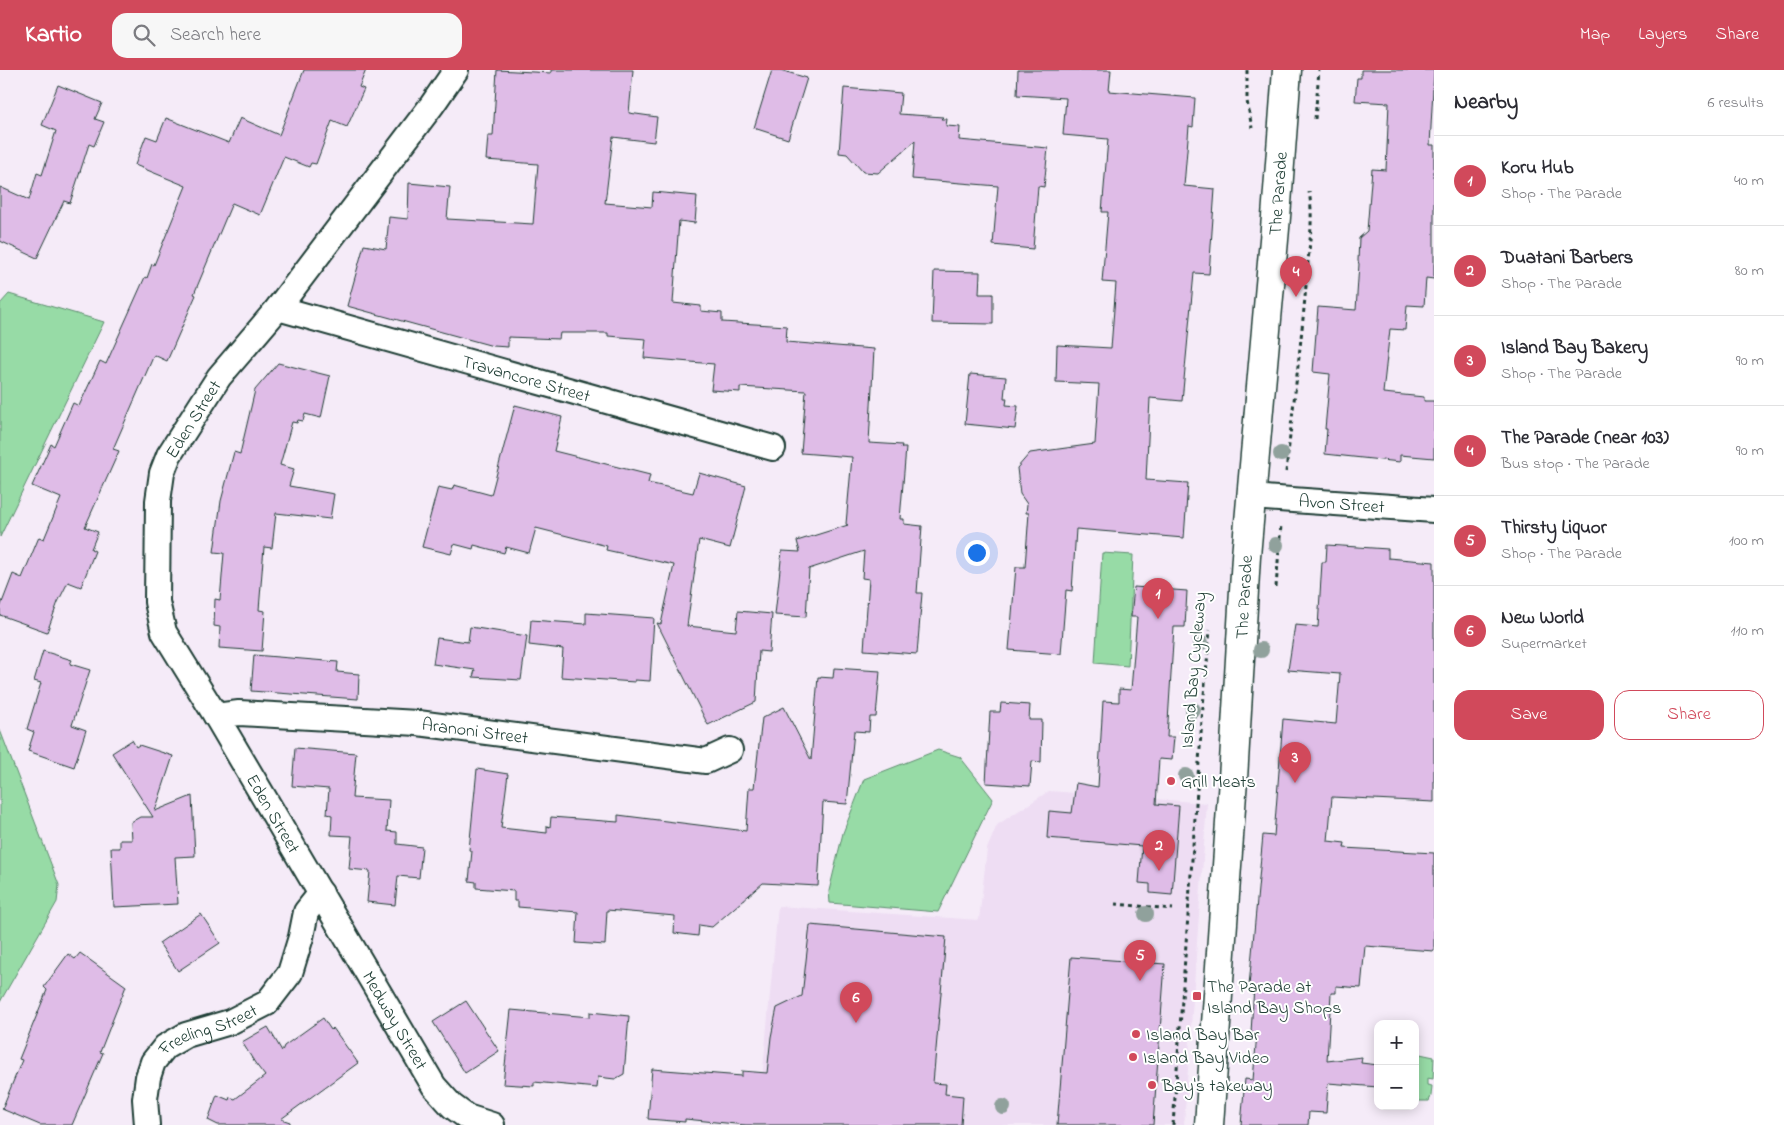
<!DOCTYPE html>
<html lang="en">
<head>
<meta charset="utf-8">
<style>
	:root { --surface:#fff; --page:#f7f7f7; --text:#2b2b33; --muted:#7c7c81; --line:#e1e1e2; --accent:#d1495b }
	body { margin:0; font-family:"Indie Flower",sans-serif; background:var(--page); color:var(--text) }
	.controls { position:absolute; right:15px; bottom:15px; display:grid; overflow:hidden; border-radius:10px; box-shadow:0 2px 12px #0003 }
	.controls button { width:45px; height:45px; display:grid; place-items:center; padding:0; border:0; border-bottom:1px solid var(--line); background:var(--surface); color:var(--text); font:25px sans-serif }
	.you { position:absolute; left:976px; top:482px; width:18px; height:18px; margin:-12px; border:4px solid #fff; border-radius:50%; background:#1a73e8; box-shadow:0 0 0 8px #1a73e833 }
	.badge { display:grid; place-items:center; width:32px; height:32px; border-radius:50%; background:var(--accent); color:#fff; font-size:16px; font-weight:700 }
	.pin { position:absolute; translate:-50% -41px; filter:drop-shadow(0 1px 2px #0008) }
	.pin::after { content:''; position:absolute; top:26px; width:18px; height:15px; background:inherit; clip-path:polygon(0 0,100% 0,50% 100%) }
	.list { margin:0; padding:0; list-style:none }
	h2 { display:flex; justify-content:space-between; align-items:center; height:65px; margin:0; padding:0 20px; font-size:21px }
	h2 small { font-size:16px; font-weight:400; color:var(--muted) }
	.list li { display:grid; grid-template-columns:32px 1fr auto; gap:15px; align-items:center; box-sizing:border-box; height:90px; padding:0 20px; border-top:1px solid var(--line) }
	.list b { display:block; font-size:19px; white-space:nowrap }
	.list p { margin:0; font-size:16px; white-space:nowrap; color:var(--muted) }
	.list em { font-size:16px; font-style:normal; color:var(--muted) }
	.actions { display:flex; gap:10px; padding:15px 20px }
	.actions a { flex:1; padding:11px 0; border:1px solid var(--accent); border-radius:15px; text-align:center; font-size:18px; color:var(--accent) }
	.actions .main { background:var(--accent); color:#fff }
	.icon { flex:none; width:28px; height:28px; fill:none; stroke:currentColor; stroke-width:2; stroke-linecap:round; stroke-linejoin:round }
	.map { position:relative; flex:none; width:1434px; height:1055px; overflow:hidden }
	header { display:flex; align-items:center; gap:30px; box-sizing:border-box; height:70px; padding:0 25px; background:var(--accent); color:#fff }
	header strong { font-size:24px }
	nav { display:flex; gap:28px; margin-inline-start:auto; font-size:18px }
	.search { width:350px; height:45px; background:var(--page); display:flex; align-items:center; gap:12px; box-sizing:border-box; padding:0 18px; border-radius:15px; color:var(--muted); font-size:19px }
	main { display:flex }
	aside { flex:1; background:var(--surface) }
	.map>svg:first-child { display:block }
</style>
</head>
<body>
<header>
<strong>Kartio</strong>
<div class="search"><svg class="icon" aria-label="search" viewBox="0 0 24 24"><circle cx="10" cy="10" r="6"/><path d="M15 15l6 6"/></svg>Search here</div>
<nav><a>Map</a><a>Layers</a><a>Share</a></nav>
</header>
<main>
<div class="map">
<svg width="1434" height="1055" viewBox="0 0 1434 1055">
	<rect width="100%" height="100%" fill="#f5ebf8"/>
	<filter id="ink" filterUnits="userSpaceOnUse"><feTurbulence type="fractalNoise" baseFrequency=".02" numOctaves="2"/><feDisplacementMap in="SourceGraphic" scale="10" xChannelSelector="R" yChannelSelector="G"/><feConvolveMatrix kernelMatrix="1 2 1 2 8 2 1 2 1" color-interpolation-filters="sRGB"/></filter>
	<g filter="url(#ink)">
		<path fill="#eeddf3" d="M1049,721L1207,733L1184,1055H758L778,836L979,850L987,779L997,755Z"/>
		<path fill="#97dba6" stroke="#5b8c6d" d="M9,224L104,252L0,467V234Z
			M1102,483L1133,485L1128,596L1095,593Z
			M0,660L59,815L57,832L0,932Z
			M938,680L960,687L993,729L938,842L830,833L829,821L843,763L864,709Z
			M1420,984L1434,987L1433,1009L1427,1008V1015L1432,1016L1431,1026L1429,1031H1415V1002Z"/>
		<path fill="#dfbce7" stroke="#1f3d34" d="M304,0H366L359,17L364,19L347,57L332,51L316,94L311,93L309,97L284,87L260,145L232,133L194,224L196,225L167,291L154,285L113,379L119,381L85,457L98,462L91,479L95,481L81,517L68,512L58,532L47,562L0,545V538L13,504L22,508L39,467L44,469L61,428L32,416L51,374L54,376L73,333L79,336L100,291L106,294L145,207L147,208L152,194L154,195L186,116L135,95L146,66L157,70L166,48L229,73L240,48L279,65Z
			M497,0L551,3V0H633L629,43L657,47L654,72L613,67L605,133L652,137L653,122L697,126L695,153L679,151L673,233L701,236V241L722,243V252L787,256L786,272L874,279L869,373L902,375L901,378H906L900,449H904V454L922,456L917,523H922L917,584L864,580L869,509L862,508L864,481L809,499L806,547L775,545L782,481L800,482L797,471L848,455L846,454L852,387L801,383L806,321L740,317V322L711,320L714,294L644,288L646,269L608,266V263H560L559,269L508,267V277L493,276L347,236L364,175L386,179L389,147L408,149L409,113L450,117L447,149L533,154L538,94L486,90L488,66H493Z
			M772,0H780L807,8L788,69L754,58Z
			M1018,0H1111L1109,21L1195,28L1193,57L1189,56L1184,116L1215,119L1209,204L1194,203L1182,331L1150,328L1146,410L1188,413L1184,468L1076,459L1072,521L1066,520L1061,584L1009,580L1016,497H1025L1029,443H1026L1027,434L1020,424L1017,398L1030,383L1095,374L1099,314L1056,312L1057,275L1111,278L1116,213L1102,212L1108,142H1102L1108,69L1063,65L1066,28L1017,25Z
			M1361,0H1434L1430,75H1434V209L1426,208L1424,236L1407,235L1405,260L1390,259L1383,323L1424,327V331H1434V388L1400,385V392L1325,384L1327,359H1325L1330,304L1313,302L1318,237L1356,240L1359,194L1358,191L1359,168L1367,161L1372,99L1386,100L1389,33L1355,31L1357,8H1361Z
			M58,15L102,33L95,49L104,52L94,76L89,74L70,133L64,131L37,188L0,171V117L29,130L37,103L42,105L56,61L42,55Z
			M844,18L901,23L899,44L943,47L941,49H947L946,56L960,57L959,70L1048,78L1044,117L1038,116L1033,179L993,175L998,116L912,109L915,71L878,103L863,102L847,84L839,83Z
			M934,201L980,202L979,224H993V254L932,253Z
			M278,293L330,306L321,348L305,344L303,351L298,350L297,353L292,352L280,395L294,399L289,416L334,424L330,449L276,443L272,478L264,477L259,540L265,541L262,581L219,578L220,557L214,556L215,529L220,530L224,483L214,482L221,431L234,382L240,384L255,320Z
			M970,304L1006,307L1004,328H1007L1006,335L1018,336L1015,359L965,354Z
			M515,335L562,347L554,381L650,405L648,413L693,423L699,403L746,416L730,478L699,470L687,556L736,561L738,541L772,544L769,582L759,581L756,632L708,655L657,553L661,554L674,495L606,480L607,476L536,458L529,483L506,477L504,483L474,475L473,479L454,474L451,484L422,477L438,417L452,420L454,415L491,425Z
			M1327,475L1388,479V488L1434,492V732L1332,727L1328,771L1345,773L1344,778L1434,783V881L1365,876L1361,918L1336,916V923H1331L1327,991L1362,987L1361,993L1378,995V1017L1328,1013L1326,1043L1309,1042L1308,1055H1241L1245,1009L1253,1010L1257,963L1251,962L1254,917L1249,916L1263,765L1274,766L1283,649L1336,654L1340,604L1288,600L1295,555L1318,557L1322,492H1326Z
			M1134,517L1187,521L1185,557H1174L1167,667H1174L1172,690L1159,689L1156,734L1179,736L1172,825L1150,823V814L1139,813L1142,776L1047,768L1049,741L1072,743L1076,713L1098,717L1103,631L1119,632V619L1131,620L1137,547H1131Z
			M586,543L654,548L650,611L635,610V612L561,607L563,579L529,575L531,550L586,554Z
			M470,557L527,566L521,610L473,607L475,600L433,594L437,568L468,572Z
			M43,581L72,590L70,594L90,600L72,655L86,660L74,697L28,681L34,662L27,659L41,613L34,611Z
			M254,585L338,592L337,602L359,604L358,629L251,621Z
			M834,598L880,601L876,647H870L869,662L854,661L847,734L823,732L818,816L763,813L712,857L699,855L698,866L674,863L675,846L607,840L605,875L576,873L578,842L518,837V831H514V821L476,818V812L469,811L472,781L469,780L477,699L508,704L501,758L547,763V756L550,757L551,747L618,752V745L746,761L749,718H754L762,648L784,637L811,690L818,607L833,608Z
			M1001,633L1030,635L1029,650H1042L1041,692L1032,691L1030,716L986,713L990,642H1000Z
			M132,670L136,677L139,675L173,686L155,741L192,726L195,786L175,787L178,834L114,837L111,778H120V770H132L131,752L140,747H153L112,683Z
			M295,678L356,683L352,728L389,730L387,761L397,762V774L422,777L419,808L398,806L395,835L367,832L370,801L349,799L352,766L331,765L332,745L327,744L329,719L292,716Z
			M201,844L220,873L178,901L159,873Z
			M810,855L946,867L933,1013L946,1014L945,1024L963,1026L961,1055H746L685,1049V1052L648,1049L652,999L742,1006V1001L767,1003L771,967L777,938L802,926Z
			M80,883L126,916L100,982L103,983L72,1055H40L2,1039L22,990L19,989L47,920L44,917L68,884L75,889Z
			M1071,887L1165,894L1153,1055H1057Z
			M466,931L499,981L465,1003L433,952Z
			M511,940L590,947V942L629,946L624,1004L615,1009L598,1007L597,1018L534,1012V1016L503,1014Z
			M323,948L331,960L333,958L358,993L281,1049L290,1052V1055H218L208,1050L217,1025L229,1030L230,1027L235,1029L265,1006L255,993L242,972L268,957L282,981L284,976Z"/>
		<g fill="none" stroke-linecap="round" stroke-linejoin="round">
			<defs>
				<g id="minor">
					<path id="s1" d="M456,0L432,35L278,238L219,307L169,385L162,403L158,431L157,532L164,562L216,646L434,1016L452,1036L467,1047L492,1055"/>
					<path id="s2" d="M278,238L773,378"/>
					<path id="s3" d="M1251,427L1434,440"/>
					<path id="s4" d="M216,646L239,643L418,653L706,691L730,680"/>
					<path id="s5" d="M147,1055L145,1029L148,1007L153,992L165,977L186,965L230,952L267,933L290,903L301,867L306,842L321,823"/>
				</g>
				<g id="secondary">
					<path id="s6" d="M1209,1055L1233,709L1246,486L1276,147L1287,0"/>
				</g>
			</defs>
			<use href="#minor" stroke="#1f3d34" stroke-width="28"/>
			<use href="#secondary" stroke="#1f3d34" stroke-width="31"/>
			<path stroke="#1f3d34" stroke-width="3" stroke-dasharray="4 4" stroke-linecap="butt" d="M1247,0V31L1252,58
				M1315,49L1319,0
				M1286,402C1293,336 1302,269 1307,203C1309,176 1314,148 1309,122
				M1276,517L1281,455
				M1115,834L1173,839
				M1173,1055L1203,636L1210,560"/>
			<use href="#minor" stroke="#fff" stroke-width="24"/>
			<use href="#secondary" stroke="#fff" stroke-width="28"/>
		</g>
		<g fill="#90a19c">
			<circle cx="1281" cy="384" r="8"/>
			<circle cx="1276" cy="475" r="8"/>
			<circle cx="1200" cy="573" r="8"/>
			<circle cx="1261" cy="580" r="8"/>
			<circle cx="1193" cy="640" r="8"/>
			<circle cx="1186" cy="706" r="8"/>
			<circle cx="1146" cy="844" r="8"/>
			<circle cx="1003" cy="1037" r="8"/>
		</g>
	</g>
	<g fill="#d1495b" stroke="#fff" stroke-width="2">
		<circle cx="1171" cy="711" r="5"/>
		<rect x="1192" y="921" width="10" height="10" rx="2.5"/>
		<circle cx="1136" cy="964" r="5"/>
		<circle cx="1133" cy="987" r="5"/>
		<circle cx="1152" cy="1015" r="5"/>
	</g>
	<g text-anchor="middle" stroke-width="4" stroke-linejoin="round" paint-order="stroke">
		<g font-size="18" fill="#1f3d34" stroke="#fff">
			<text dy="6" stroke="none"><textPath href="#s6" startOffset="934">The Parade</textPath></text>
			<text dy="6" stroke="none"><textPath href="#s2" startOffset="258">Travancore Street</textPath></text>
			<text transform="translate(193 349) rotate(-58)" y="6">Eden Street</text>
			<text dy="6" stroke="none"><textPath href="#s3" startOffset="91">Avon Street</textPath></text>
			<text dy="6" stroke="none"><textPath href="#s6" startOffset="529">The Parade</textPath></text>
			<text transform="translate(1193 600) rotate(-85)" y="6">Island Bay Cycleway</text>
			<text dy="6" stroke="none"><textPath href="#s4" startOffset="260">Aranoni Street</textPath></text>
			<text dy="6" stroke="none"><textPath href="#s1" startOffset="872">Eden Street</textPath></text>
			<text dy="6" stroke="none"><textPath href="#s1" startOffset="1112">Medway Street</textPath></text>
			<text dy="6" stroke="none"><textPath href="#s5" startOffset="130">Freeling Street</textPath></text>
		</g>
		<g font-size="18" fill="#1f3d34" stroke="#fff" text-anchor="start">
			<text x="1181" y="717">Grill Meats</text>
			<text x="1207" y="922">The Parade at<tspan x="1207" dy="21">Island Bay Shops</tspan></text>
			<text x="1146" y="970">Island Bay Bar</text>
			<text x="1143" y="993">Island Bay Video</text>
			<text x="1162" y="1021">Bay's takeway</text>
		</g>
	</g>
</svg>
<div class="controls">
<button>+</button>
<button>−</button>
</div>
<div class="you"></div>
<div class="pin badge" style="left:1158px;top:549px">1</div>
<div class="pin badge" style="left:1159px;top:801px">2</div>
<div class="pin badge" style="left:1295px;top:713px">3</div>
<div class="pin badge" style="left:1296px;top:227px">4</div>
<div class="pin badge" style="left:1140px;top:911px">5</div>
<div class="pin badge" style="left:856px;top:953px">6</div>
</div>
<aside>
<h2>Nearby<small>6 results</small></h2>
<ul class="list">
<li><span class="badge">1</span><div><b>Koru Hub</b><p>Shop · The Parade</p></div><em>40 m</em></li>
<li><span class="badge">2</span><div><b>Duatani Barbers</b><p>Shop · The Parade</p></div><em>80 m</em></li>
<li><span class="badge">3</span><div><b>Island Bay Bakery</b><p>Shop · The Parade</p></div><em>90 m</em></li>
<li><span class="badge">4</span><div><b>The Parade (near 103)</b><p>Bus stop · The Parade</p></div><em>90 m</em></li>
<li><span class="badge">5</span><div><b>Thirsty Liquor</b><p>Shop · The Parade</p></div><em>100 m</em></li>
<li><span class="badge">6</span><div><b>New World</b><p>Supermarket</p></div><em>110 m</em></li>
</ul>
<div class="actions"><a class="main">Save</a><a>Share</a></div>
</aside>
</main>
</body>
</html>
